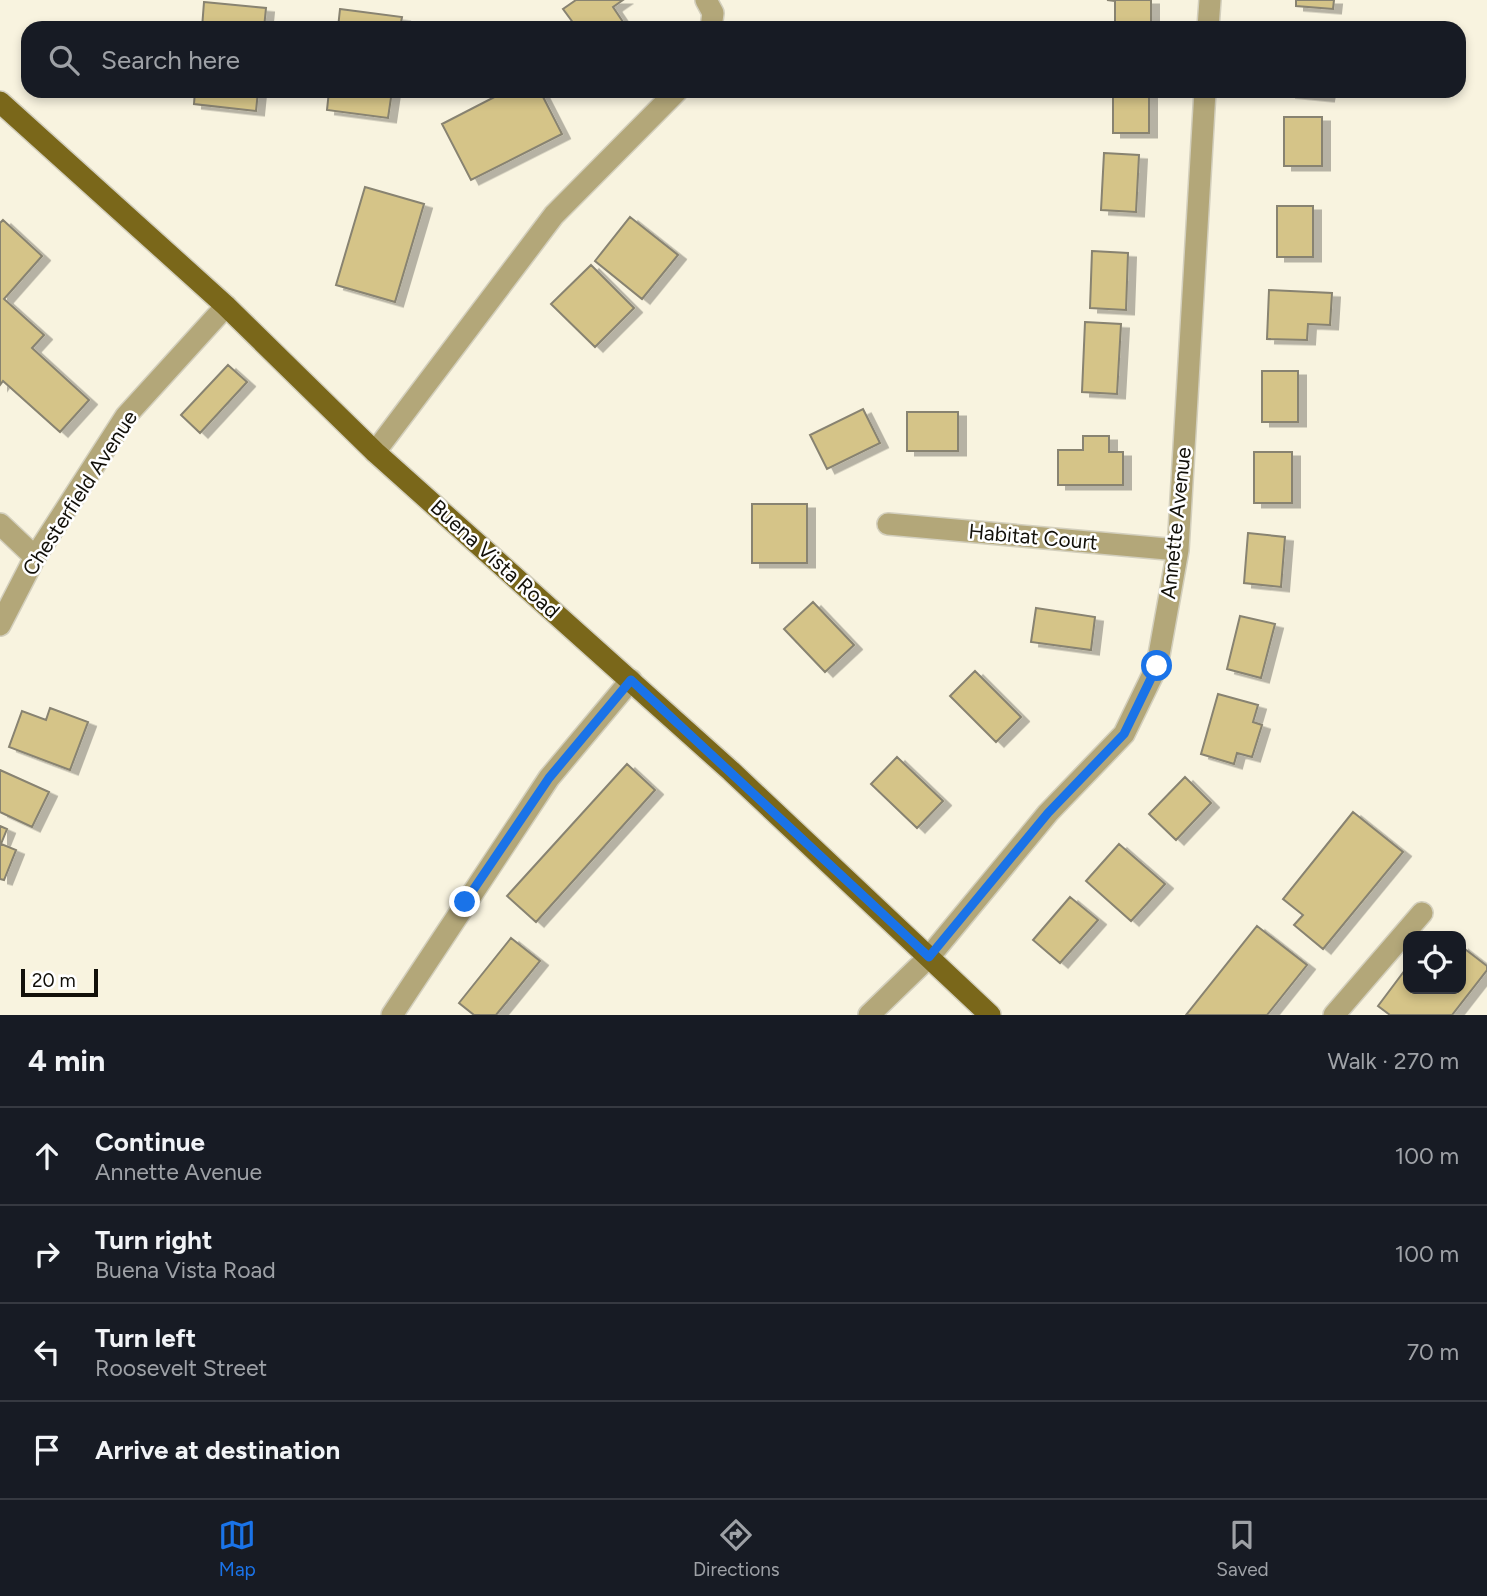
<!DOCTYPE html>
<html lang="en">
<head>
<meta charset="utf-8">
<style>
	:root { --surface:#171b24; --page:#242831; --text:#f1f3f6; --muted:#9ea1a6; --line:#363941; --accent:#1a73e8 }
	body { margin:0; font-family:Figtree,sans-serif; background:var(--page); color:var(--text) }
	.controls { position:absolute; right:21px; bottom:21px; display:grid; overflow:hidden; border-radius:14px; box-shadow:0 4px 10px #0003 }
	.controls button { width:63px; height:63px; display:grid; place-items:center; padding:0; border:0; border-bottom:2px solid var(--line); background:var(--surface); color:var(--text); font:35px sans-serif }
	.scale { position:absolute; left:21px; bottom:18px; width:77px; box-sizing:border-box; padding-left:7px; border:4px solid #121009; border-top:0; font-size:19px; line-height:24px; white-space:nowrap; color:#121009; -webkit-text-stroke:5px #fff; paint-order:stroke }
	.stop { position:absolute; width:21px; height:21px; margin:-16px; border:5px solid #1a73e8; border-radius:50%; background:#fff }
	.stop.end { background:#1a73e8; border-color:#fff; box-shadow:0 2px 7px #0008 }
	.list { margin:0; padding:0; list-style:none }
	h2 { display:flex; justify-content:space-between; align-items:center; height:91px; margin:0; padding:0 28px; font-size:30px }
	h2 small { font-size:23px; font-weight:400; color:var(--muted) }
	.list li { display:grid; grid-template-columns:46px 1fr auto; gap:21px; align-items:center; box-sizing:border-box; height:98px; padding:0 28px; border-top:2px solid var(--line) }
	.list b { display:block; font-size:26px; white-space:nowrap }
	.list p { margin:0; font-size:23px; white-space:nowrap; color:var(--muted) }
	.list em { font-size:23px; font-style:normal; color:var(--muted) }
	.icon { flex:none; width:38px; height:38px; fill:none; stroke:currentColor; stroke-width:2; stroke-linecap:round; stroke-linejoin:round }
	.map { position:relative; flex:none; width:1487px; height:1015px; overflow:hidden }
	.search { position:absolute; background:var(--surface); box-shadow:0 4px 10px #0003; left:21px; right:21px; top:21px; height:77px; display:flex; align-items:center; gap:18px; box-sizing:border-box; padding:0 24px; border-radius:21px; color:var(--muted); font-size:26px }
	.sheet { height:483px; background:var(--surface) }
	nav { display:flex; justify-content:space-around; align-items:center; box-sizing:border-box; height:98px; border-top:2px solid var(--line); background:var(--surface); font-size:19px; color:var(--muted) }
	nav a { display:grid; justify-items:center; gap:4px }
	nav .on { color:var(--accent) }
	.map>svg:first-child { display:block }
</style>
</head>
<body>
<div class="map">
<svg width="1487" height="1015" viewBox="0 0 1487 1015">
	<defs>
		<filter id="shadow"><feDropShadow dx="8" dy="4.5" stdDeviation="0" flood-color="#0004"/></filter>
	</defs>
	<rect width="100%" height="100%" fill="#f8f3df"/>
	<path fill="#d5c488" stroke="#888371" stroke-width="2" filter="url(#shadow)" d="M576,0H623L613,7L625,25L621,28H577L563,9Z
		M1107,0H1151V28H1115V1Z
		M1296,0H1334L1333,9L1296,6Z
		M204,2L266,8L264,28H202Z
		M340,9L402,17L400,28H338Z
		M195,91H258L256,111L194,104Z
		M329,91H392L388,118L327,110Z
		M506,91H540L562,134L471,180L442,124Z
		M1113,91H1149V133H1113Z
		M1288,91H1327L1326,97L1288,93Z
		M1284,117H1322V166H1284Z
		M1104,153L1139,155L1136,212L1101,210Z
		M365,187L424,204L395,302L336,285Z
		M1277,206H1313V257H1277Z
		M630,217L678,255L642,299L595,261Z
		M3,220L42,256L4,299L44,335L32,348L89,400L60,432L3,381L0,385V223Z
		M1092,251L1128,253L1126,310L1090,308Z
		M591,265L634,308L595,347L551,304Z
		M1269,290L1332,293L1330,325L1308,324L1307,340L1267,339Z
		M1085,322L1121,324L1117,394L1082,392Z
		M228,365L247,382L200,433L181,415Z
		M1262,371H1298V422H1262Z
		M863,409L880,443L827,469L810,435Z
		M907,412H958V451H907Z
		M1083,436H1109V452H1123V485H1058V450H1083Z
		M1254,452H1292V503H1254Z
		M752,504H807V563H752Z
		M1248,533L1285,537L1281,587L1244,583Z
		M813,602L854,645L825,672L784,629Z
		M1036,608L1095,617L1091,650L1031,642Z
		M1240,616L1275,624L1261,678L1227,669Z
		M975,671L1021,717L996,742L950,696Z
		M1218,694L1258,705L1253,722L1262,725L1252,757L1237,753L1234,764L1201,754Z
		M50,708L88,722L70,770L9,747L22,711L46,720Z
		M897,757L943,801L917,828L871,784Z
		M627,764L655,790L536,922L507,896Z
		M0,770L49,792L32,827L0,812Z
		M1185,777L1211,803L1176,840L1149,814Z
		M1353,812L1403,852L1323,949L1294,925L1303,915L1283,899Z
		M0,826L7,829L1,844L16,850L4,880L0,879Z
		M1119,844L1165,884L1131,921L1086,881Z
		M1070,897L1098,920L1060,963L1033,940Z
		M1257,926L1307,965L1267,1015H1186Z
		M511,938L540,961L496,1015H474L459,1003Z
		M1461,946L1487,966V970L1452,1015H1390L1378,1006L1408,966V989H1461Z"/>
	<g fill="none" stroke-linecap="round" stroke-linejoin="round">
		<defs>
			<path id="minor" d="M706,0L713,13L711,28
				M1208,28L1210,0
				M375,452L554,215L677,91
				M0,524L35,557
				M888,524L1178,550
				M0,625L35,557L126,416L226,306
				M392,1015L549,778L631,680
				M869,1015L929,957L1048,813L1124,734L1157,666L1178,550L1205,91
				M1334,1015L1422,913"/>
			<path id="primary" d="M0,102L226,306L375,452L731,771L990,1015"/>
		</defs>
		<use href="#minor" stroke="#d3cfbd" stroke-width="24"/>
		<use href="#primary" stroke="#d3cfbd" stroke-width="24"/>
		<use href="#minor" stroke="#b3a779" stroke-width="21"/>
		<use href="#primary" stroke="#7a671a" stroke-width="21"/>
	</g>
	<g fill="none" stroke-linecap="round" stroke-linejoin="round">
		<path stroke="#1a73e8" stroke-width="9" d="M465,902L549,778L631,680L929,957L1048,813L1124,734L1157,666"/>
	</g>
	<g text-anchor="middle" stroke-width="5" stroke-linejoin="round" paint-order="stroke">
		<g font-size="21" fill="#121009" stroke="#fff">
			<text transform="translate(80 493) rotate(-57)" y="7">Chesterfield Avenue</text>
			<text transform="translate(1176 523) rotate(-84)" y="7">Annette Avenue</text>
			<text transform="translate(1033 537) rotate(5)" y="7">Habitat Court</text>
			<text transform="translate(495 559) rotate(42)" y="7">Buena Vista Road</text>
		</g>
	</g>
</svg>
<div class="controls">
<button><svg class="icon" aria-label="locate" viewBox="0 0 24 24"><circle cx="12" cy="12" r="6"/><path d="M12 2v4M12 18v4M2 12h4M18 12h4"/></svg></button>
</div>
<div class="scale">20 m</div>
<div class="stop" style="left:1157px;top:666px"></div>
<div class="stop end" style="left:465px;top:902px"></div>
<div class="search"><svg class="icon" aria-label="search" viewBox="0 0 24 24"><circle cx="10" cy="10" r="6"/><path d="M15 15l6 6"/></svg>Search here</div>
</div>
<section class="sheet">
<h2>4 min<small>Walk · 270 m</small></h2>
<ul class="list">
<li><svg class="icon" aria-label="ahead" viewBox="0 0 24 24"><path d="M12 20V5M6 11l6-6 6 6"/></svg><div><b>Continue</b><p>Annette Avenue</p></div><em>100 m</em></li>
<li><svg class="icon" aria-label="right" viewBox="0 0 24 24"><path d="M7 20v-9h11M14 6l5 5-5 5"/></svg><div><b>Turn right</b><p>Buena Vista Road</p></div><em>100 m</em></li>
<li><svg class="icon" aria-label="left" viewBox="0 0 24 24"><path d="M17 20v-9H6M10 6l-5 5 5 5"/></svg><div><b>Turn left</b><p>Roosevelt Street</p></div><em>70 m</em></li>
<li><svg class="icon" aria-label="arrive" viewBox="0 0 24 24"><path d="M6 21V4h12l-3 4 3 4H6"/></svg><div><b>Arrive at destination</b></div></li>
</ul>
</section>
<nav>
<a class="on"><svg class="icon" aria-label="map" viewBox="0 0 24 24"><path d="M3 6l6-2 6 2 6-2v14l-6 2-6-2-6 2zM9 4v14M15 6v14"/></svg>Map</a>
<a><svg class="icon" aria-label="directions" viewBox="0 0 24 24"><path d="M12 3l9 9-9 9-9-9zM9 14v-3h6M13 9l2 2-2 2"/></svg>Directions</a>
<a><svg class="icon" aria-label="saved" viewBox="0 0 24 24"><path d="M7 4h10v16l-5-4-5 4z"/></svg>Saved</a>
</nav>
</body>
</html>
